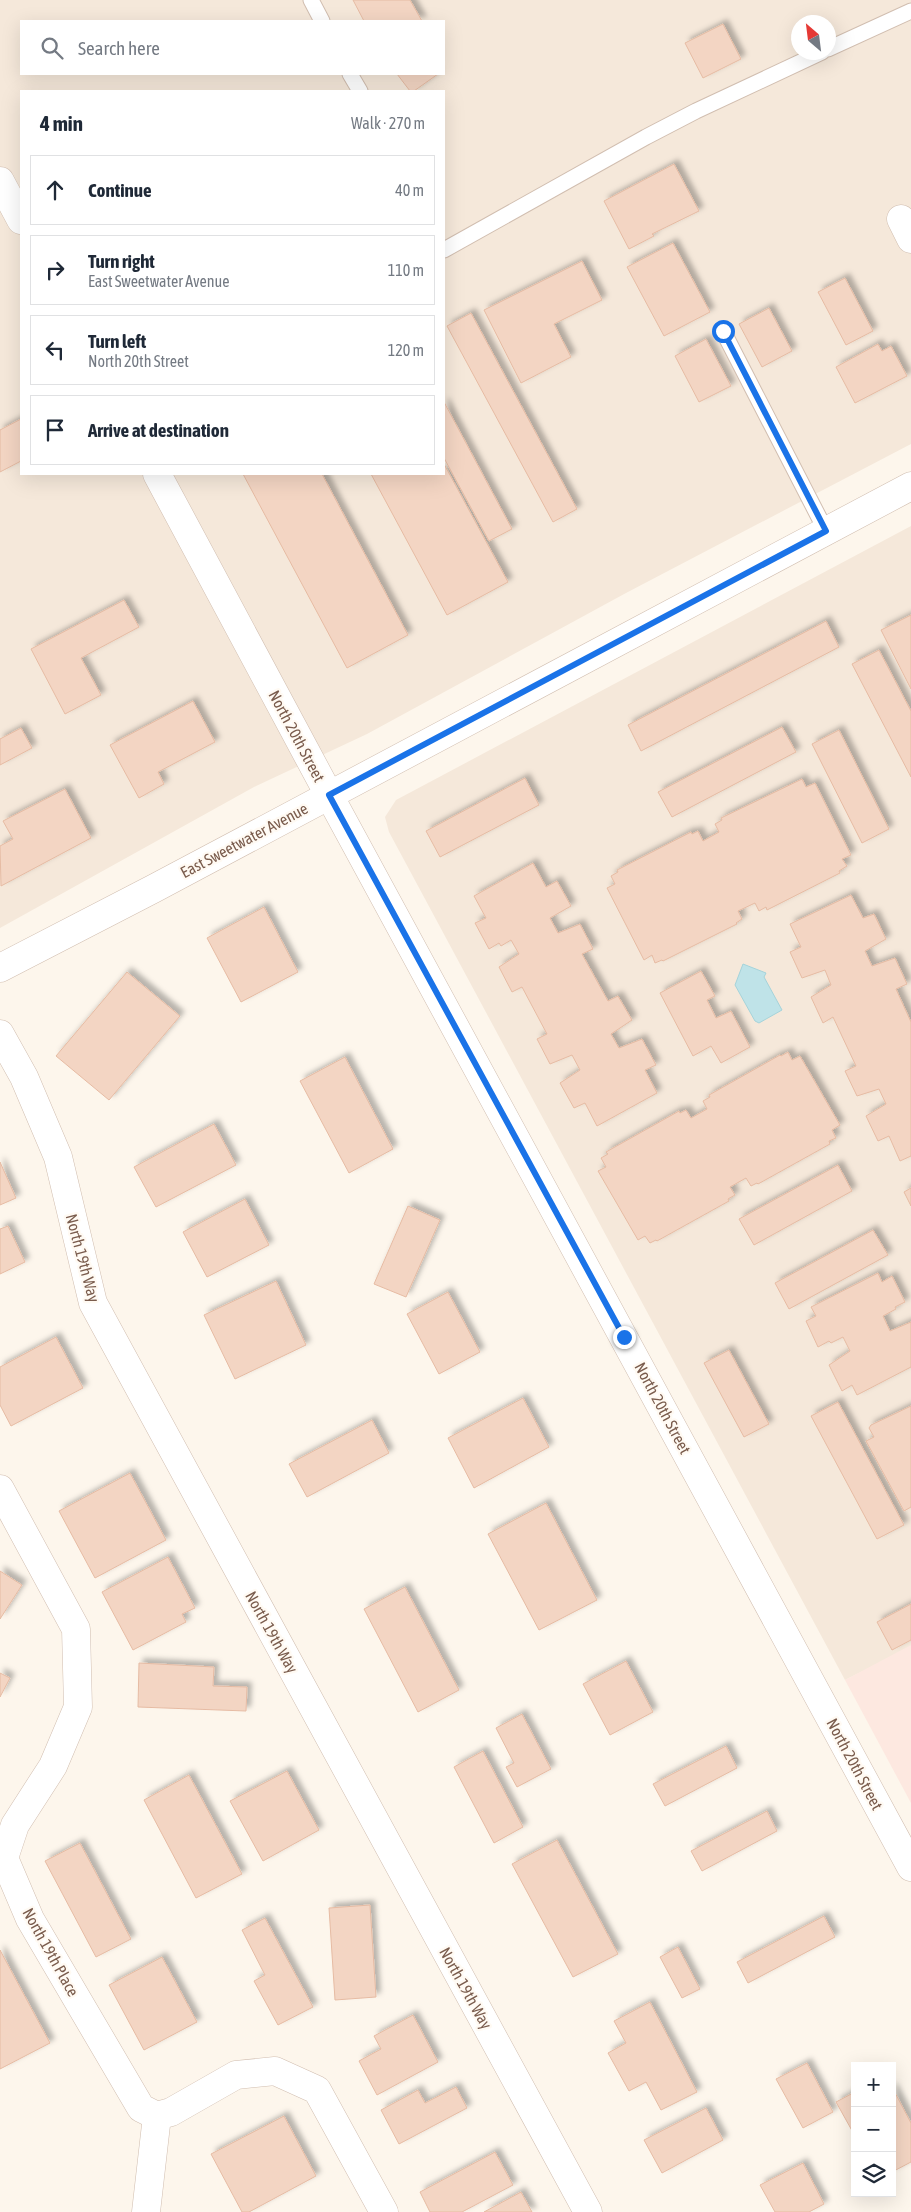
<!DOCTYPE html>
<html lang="en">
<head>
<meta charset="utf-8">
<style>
	:root { --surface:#fff; --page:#f6f6f7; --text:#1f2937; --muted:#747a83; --line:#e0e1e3 }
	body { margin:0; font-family:"Asap Condensed",sans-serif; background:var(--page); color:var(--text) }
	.controls { position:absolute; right:15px; bottom:15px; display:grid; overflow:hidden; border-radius:0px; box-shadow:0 5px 20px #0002 }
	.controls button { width:45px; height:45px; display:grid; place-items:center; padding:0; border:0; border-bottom:1px solid var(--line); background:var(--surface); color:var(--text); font:25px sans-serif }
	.compass { position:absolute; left:791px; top:15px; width:45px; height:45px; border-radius:50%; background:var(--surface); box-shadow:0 5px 20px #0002; rotate:332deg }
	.stop { position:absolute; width:15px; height:15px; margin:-11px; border:4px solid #1a73e8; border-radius:50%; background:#fff }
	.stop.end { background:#1a73e8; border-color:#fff; box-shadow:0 1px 5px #0008 }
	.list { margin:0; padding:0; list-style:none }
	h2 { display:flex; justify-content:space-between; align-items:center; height:65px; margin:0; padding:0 20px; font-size:21px }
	h2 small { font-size:16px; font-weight:400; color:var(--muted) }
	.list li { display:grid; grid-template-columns:32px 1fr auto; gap:15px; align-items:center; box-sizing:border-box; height:70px; margin:0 10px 10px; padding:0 10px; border:1px solid var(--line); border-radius:0px }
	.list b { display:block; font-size:19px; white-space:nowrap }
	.list p { margin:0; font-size:16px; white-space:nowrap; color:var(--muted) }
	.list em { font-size:16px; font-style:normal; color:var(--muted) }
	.icon { flex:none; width:28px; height:28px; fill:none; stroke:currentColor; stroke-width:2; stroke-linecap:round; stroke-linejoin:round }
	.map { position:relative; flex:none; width:911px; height:2212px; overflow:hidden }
	.search { position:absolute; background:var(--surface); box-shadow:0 5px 20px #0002; left:20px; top:20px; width:425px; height:55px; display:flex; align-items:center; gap:12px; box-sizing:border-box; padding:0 18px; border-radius:0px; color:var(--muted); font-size:19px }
	.panel { position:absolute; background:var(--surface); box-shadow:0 5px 20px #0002; left:20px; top:90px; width:425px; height:385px; border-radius:0px }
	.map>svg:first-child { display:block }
</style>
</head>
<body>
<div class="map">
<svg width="911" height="2212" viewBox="0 0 911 2212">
	<defs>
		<filter id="shadow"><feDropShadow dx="4.5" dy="-4.5" stdDeviation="2.5" flood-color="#0004"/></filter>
	</defs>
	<rect width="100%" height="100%" fill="#fdf6ec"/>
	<path fill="#f5e8da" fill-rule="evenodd" d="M0,0H911V444L626,593L367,734L254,787L0,928ZM21,21H444V74H21ZM798,22H828V52H798ZM21,91H444V474H21Z
		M911,526V1647L845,1680L389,832L385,817L396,800Z"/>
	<path fill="#fde8e0" d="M911,1645V1803L845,1680Z"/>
	<path fill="#bfe3e8" stroke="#a5d3da" d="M743,964L766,973L764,977L782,1010L759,1023L755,1021L735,985Z"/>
	<path fill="#f3d5c3" stroke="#e6bba3" filter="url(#shadow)" d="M353,0H410L422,21H364Z
		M723,24L741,59L703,78L685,43Z
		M397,74H438L414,91H410Z
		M674,164L699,211L652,234L654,236L629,249L604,201Z
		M673,243L710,312L664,336L627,267Z
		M582,261L602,300L554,324L571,357L521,383L484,310Z
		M845,278L873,331L846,345L818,292Z
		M769,308L792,351L762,367L739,324Z
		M471,313L577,509L553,522L447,326Z
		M706,339L731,386L699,402L675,356Z
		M878,344L882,351L891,346L907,376L855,403L836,367Z
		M444,402L512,529L489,541L444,458Z
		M21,419V461L0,472V430Z
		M444,464L508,582L447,615L371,474H444Z
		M243,474H322L408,635L347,668Z
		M124,600L139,627L81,658L101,695L65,714L31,649Z
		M911,615V689L881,630Z
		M826,621L839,647L641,751L628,725Z
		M879,650L911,711V777L852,664Z
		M193,701L215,742L158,772L164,784L139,798L110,745Z
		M782,727L796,752L672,817L658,792Z
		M21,728L32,748L0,765V739Z
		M839,730L889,829L862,843L812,744Z
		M525,778L539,805L440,857L426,831Z
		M802,779L806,787L815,783L851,855L842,859L847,866L839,871L840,873L767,910L766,907L759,911L755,903L738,911L742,919L736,923L737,924L663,961L662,960L655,963L652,955L644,960L607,888L615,884L611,876L618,872L617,870L691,832L692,834L698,831L703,841L719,832L715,824L722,820L721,818Z
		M65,789L91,838L1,886L0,846L13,839L3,821Z
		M533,863L546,887L557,881L571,906L550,918L558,933L580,924L593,949L582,954L608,1001L618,996L632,1020L611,1034L619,1048L642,1039L656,1065L645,1070L657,1093L597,1126L585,1103L574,1108L560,1083L580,1070L572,1055L550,1064L537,1039L547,1034L522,987L512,992L499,967L519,954L511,940L501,946L499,943L489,949L475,923L486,918L474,896Z
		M851,895L863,918L874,914L886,939L865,951L872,966L895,958L907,984L896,989L911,1022V1156L900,1161L889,1136L878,1141L866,1116L886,1104L879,1089L857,1096L845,1071L856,1066L833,1017L823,1023L811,997L831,985L825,970L802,978L790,952L801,947L790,924Z
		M264,907L298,972L241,1002L207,938Z
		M701,971L715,996L707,1000L716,1018L731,1011L750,1047L721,1063L711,1046L693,1056L660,993Z
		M127,972L180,1016L109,1100L56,1056Z
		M788,1052L792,1060L800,1056L840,1125L832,1130L836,1138L829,1141L830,1144L758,1184L757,1183L751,1186L746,1178L730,1187L735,1195L728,1199L729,1201L657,1241L656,1240L650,1243L645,1236L638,1240L598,1171L606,1167L601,1158L608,1154L606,1152L679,1111L680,1113L686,1110L691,1118L707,1109L703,1101L710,1097L709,1095L780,1055L781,1056Z
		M345,1057L393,1149L349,1173L300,1081Z
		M214,1124L236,1165L156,1207L134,1167Z
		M0,1162L16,1198L0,1205Z
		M838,1165L852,1191L754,1245L739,1219Z
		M911,1188V1206L904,1192Z
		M245,1199L269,1245L207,1277L183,1232Z
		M408,1206L440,1220L406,1297L374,1284Z
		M8,1226L25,1262L0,1274V1229Z
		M873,1230L888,1255L789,1309L775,1283Z
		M878,1273L882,1282L892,1276L905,1302L895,1307L896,1309L883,1316L890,1331L911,1322V1367L857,1395L852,1385L842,1391L829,1365L850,1351L843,1337L831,1343L829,1341L818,1347L806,1321L816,1316L811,1307Z
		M276,1281L306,1345L235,1379L204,1315Z
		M448,1292L480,1352L439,1374L407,1314Z
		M56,1337L83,1388L11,1426L0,1405V1367Z
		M729,1350L769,1424L744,1437L704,1363Z
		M523,1398L549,1447L474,1488L448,1438Z
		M838,1402L904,1525L877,1539L811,1416Z
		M911,1406V1507L904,1511L866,1441L874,1437L869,1428L871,1425Z
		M372,1420L389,1453L307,1497L289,1464Z
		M130,1473L166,1540L95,1578L59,1511Z
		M546,1503L597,1600L539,1630L488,1534Z
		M168,1557L195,1608L182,1614L186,1622L133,1650L102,1592Z
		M0,1571L22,1585L0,1619Z
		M405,1587L459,1690L418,1712L364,1609Z
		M911,1604V1640L892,1650L877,1622Z
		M626,1661L653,1712L610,1735L583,1684Z
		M139,1663L214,1667L213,1686L247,1687L246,1711L138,1707Z
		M0,1673L10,1678L0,1697Z
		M522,1714L551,1769L517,1787L506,1767L514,1763L496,1728Z
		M726,1746L737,1768L665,1806L653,1784Z
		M483,1751L523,1827L494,1843L454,1767Z
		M287,1771L319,1830L263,1861L230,1801Z
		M189,1775L242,1874L196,1898L144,1800Z
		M767,1811L777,1831L702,1871L691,1851Z
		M557,1840L618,1954L573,1977L512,1864Z
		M80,1843L131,1939L96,1957L45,1861Z
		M370,1905L376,1997L335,2000L329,1908Z
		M824,1916L835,1937L748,1983L737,1962Z
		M265,1918L313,2007L278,2025L254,1981L265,1975L242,1930Z
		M678,1947L700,1989L682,1998L660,1957Z
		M0,1950L50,2043L0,2069Z
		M162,1957L197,2022L144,2050L109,1985Z
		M650,2002L697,2092L661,2110L646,2082L629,2091L608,2053L626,2043L614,2021Z
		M413,2015L438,2062L377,2095L359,2061L381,2049L374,2036Z
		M807,2063L833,2112L803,2128L776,2079Z
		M456,2087L467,2108L399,2144L381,2110L418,2090L425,2103Z
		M892,2087L911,2123V2162L892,2172Z
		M855,2092V2136L836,2102Z
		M706,2108L723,2140L662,2173L644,2140Z
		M284,2116L316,2176L249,2212H242L211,2154Z
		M495,2152L513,2185L462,2212H430L420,2192Z
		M803,2163L824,2204L809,2212H775L760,2185Z
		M521,2192L532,2212H484Z"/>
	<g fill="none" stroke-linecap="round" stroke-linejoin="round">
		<defs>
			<path id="service" d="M311,0L322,21
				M828,49L911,11
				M350,74L360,91
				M444,250L646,137L696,111L822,52
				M723,331L826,531"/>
			<path id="minor" d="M0,181L21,220
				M901,219L911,239
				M157,474L329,795L911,1867
				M0,1034L24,1077L58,1157L93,1303L588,2212
				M0,1489L76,1629L78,1707L53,1766L15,1825L4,1858L30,1919L141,2108L157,2116L171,2112L236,2075L275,2071L317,2090L384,2212
				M146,2212L157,2116"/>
			<path id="tertiary" d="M0,968L153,889L911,486"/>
		</defs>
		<use href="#service" stroke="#d1beb0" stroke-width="17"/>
		<use href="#minor" stroke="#d1beb0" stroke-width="29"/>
		<use href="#tertiary" stroke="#d1beb0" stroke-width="29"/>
		<use href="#service" stroke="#fff" stroke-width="15"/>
		<use href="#minor" stroke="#fff" stroke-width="28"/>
		<use href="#tertiary" stroke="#fff" stroke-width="28"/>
	</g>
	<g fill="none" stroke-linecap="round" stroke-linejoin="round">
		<path stroke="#1a73e8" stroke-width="6" d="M624,1337L329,795L826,531L723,331"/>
	</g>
	<g text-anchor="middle" stroke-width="4.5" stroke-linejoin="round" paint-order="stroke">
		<g font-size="16" fill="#7a5c4d" stroke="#fffaf3">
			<text transform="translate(297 736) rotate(62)" y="6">North 20th Street</text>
			<text transform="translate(244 840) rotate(-28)" y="6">East Sweetwater Avenue</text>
			<text transform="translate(83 1258) rotate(75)" y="6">North 19th Way</text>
			<text transform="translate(663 1408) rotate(62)" y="6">North 20th Street</text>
			<text transform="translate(272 1632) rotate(61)" y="6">North 19th Way</text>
			<text transform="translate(855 1764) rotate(62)" y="6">North 20th Street</text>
			<text transform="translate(51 1952) rotate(61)" y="6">North 19th Place</text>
			<text transform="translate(466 1988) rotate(61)" y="6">North 19th Way</text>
		</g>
	</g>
</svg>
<div class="controls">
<button>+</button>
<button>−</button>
<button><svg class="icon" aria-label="layers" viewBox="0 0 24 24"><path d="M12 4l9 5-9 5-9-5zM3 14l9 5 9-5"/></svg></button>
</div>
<svg class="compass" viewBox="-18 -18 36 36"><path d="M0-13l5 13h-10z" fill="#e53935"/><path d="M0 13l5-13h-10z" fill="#747a83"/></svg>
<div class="stop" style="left:723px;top:331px"></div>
<div class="stop end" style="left:624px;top:1337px"></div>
<div class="search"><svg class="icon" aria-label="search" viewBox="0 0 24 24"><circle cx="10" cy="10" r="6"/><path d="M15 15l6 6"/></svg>Search here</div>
<section class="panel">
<h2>4 min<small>Walk · 270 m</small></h2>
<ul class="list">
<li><svg class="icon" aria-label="ahead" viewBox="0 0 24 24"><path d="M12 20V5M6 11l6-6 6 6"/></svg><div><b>Continue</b></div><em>40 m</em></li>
<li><svg class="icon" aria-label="right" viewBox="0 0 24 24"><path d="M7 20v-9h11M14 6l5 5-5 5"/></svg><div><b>Turn right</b><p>East Sweetwater Avenue</p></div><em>110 m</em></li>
<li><svg class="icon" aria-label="left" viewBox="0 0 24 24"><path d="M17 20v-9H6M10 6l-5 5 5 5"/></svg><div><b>Turn left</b><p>North 20th Street</p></div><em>120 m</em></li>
<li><svg class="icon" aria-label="arrive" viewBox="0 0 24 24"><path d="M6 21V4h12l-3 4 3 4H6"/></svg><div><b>Arrive at destination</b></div></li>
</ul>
</section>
</div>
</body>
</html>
